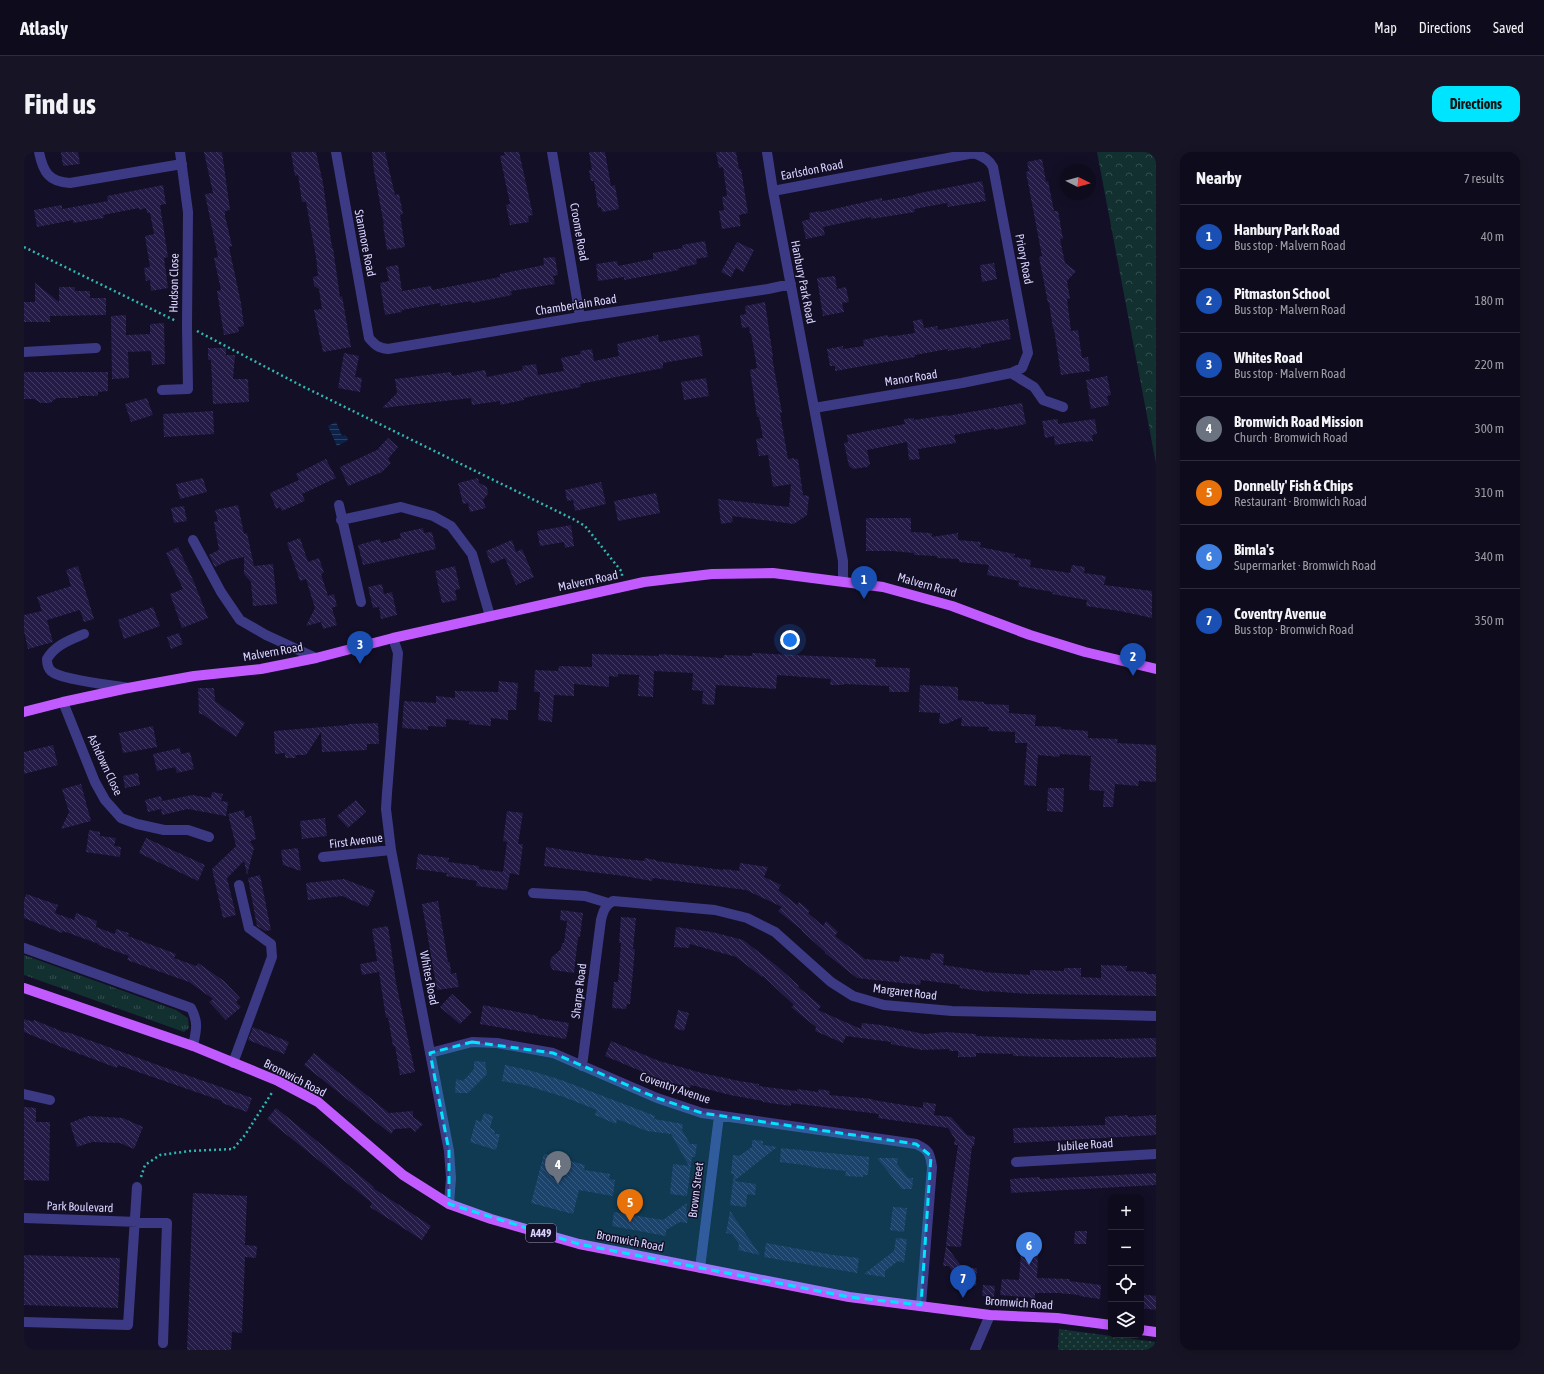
<!DOCTYPE html>
<html lang="en">
<head>
<meta charset="utf-8">
<style>
	:root { --surface:#0e0b1c; --page:#171425; --text:#f1f3f6; --muted:#9b9ba3; --line:#2e2b3b; --accent:#00e5ff }
	body { margin:0; font-family:"Asap Condensed",sans-serif; background:var(--page); color:var(--text) }
	.controls { position:absolute; right:12px; bottom:12px; display:grid; overflow:hidden; border-radius:8px; box-shadow:0 2px 10px #0003 }
	.controls button { width:36px; height:36px; display:grid; place-items:center; padding:0; border:0; border-bottom:1px solid var(--line); background:var(--surface); color:var(--text); font:20px sans-serif }
	.compass { position:absolute; left:1036px; top:12px; width:36px; height:36px; border-radius:50%; background:var(--surface); box-shadow:0 2px 10px #0003; rotate:95deg }
	.you { position:absolute; left:766px; top:488px; width:14px; height:14px; margin:-10px; border:3px solid #fff; border-radius:50%; background:#1a73e8; box-shadow:0 0 0 6px #1a73e833 }
	.badge { display:grid; place-items:center; width:26px; height:26px; border-radius:50%; background:var(--accent); color:#fff; font-size:13px; font-weight:700 }
	.pin { position:absolute; translate:-50% -33px; filter:drop-shadow(0 1px 2px #0008) }
	.pin::after { content:''; position:absolute; top:21px; width:14px; height:12px; background:inherit; clip-path:polygon(0 0,100% 0,50% 100%) }
	.list { margin:0; padding:0; list-style:none }
	h2 { display:flex; justify-content:space-between; align-items:center; height:52px; margin:0; padding:0 16px; font-size:17px }
	h2 small { font-size:13px; font-weight:400; color:var(--muted) }
	.list li { display:grid; grid-template-columns:26px 1fr auto; gap:12px; align-items:center; box-sizing:border-box; height:64px; padding:0 16px; border-top:1px solid var(--line) }
	.list b { display:block; font-size:15px; white-space:nowrap }
	.list p { margin:0; font-size:13px; white-space:nowrap; color:var(--muted) }
	.list em { font-size:13px; font-style:normal; color:var(--muted) }
	.icon { flex:none; width:22px; height:22px; fill:none; stroke:currentColor; stroke-width:2; stroke-linecap:round; stroke-linejoin:round }
	.map { position:relative; flex:none; width:1132px; height:1198px; overflow:hidden; border-radius:12px }
	header { display:flex; align-items:center; gap:24px; box-sizing:border-box; height:56px; padding:0 20px; background:var(--surface); border-bottom:1px solid var(--line) }
	header strong { font-size:19px }
	nav { display:flex; gap:22px; margin-inline-start:auto; font-size:14px }
	.intro { display:flex; align-items:center; justify-content:space-between; box-sizing:border-box; height:96px; padding:0 24px }
	h1 { margin:0; font-size:28px }
	.button { padding:10px 18px; border-radius:12px; background:var(--accent); color:#111; font-size:14px; font-weight:700 }
	main { display:flex; gap:24px; padding:0 24px }
	aside { flex:1; background:var(--surface); border-radius:12px; box-shadow:0 2px 10px #0003 }
	.map>svg:first-child { display:block }
</style>
</head>
<body>
<header>
<strong>Atlasly</strong>
<nav><a>Map</a><a>Directions</a><a>Saved</a></nav>
</header>
<div class="intro"><h1>Find us</h1><a class="button">Directions</a></div>
<main>
<div class="map">
<svg width="1132" height="1198" viewBox="0 0 1132 1198">
	<defs>
		<pattern id="grass-tufts" width="24" height="20" patternUnits="userSpaceOnUse"><rect width="24" height="20" fill="#12302f"/><path d="M3 7l-1-3M5 7V3M7 7l1-3M15 17l-1-3M17 17v-4M19 17l1-3" fill="none" stroke="#344d4e"/></pattern>
		<pattern id="park-crowns" width="20" height="18" patternUnits="userSpaceOnUse"><rect width="20" height="18" fill="#12302f"/><path d="M2 6a3 3 0 1 1 6 0M12 15a3 3 0 1 1 6 0" fill="none" stroke="#344d4e"/></pattern>
		<pattern id="garden-dots" width="8" height="8" patternUnits="userSpaceOnUse"><rect width="8" height="8" fill="#12302f"/><path d="M2 2h.1M6 6h.1" fill="none" stroke="#344d4e" stroke-width="1.8" stroke-linecap="round"/></pattern>
		<pattern id="water-rules" width="6" height="5" patternUnits="userSpaceOnUse"><rect width="6" height="5" fill="#0c2248"/><path d="M0 2.5h6" fill="none" stroke="#2f4163"/></pattern>
		<pattern id="building-back-hatch" width="6" height="6" patternUnits="userSpaceOnUse"><rect width="6" height="6" fill="#241b47"/><path d="M-1 5l2 2M0 0l6 6M5-1l2 2" fill="none" stroke="#433b63"/></pattern>
	</defs>
	<rect width="100%" height="100%" fill="#130f26"/>
	<path fill="url(#grass-tufts)" d="M0,803L152,858L164,866L165,876L160,880L0,823Z"/>
	<path fill="url(#park-crowns)" d="M1073,0H1132V312L1130,301Z"/>
	<path fill="url(#garden-dots)" d="M1035,1177L1132,1190V1198H1034Z"/>
	<path fill="url(#water-rules)" d="M312,270L318,284L321,283L324,286L323,289L313,294L304,274Z"/>
	<path fill="url(#building-back-hatch)" d="M37,0H54L56,12L39,14Z
		M180,0H198L206,58L201,59V64L208,94L205,95L217,151L220,174L214,175L215,180L200,183L193,139L197,138L190,106L194,105L181,42L189,41Z
		M267,0H292L299,31L308,96H309L316,145L318,144L327,195L299,200L290,158L298,157L295,137L290,134L289,125L294,124L292,105L282,50H278L274,23L271,24Z
		M348,0H361L371,43L375,42L379,62L376,63L381,95L363,98L359,73H360L350,19Z
		M480,0H495L509,63L504,64L505,70L486,73L482,53L486,52L476,4L481,3Z
		M565,0H581L587,34L591,33L595,57L578,60L577,55L574,56L570,29H567L565,18H568Z
		M692,0H712L715,17H717L724,61L715,63L717,74L698,77L695,59L700,58L698,45L703,44L699,15L695,16Z
		M1018,7L1022,30L1024,29L1030,59H1034L1039,87H1036L1041,111L1052,119L1043,129L1046,147H1043L1047,179L1054,178L1058,206L1064,205L1066,219L1037,223L1030,177H1029L1025,150L1024,151L1015,105L1018,104L1002,20L1005,19L1003,10Z
		M958,29L962,49L924,55L923,51L890,57L891,60L847,67V65L799,75L801,83L782,87L778,69L786,67L785,61L796,59L797,60L858,46V49L891,43V42Z
		M139,33L142,52L136,53L144,105L140,106L144,136L127,139L126,128L122,129L120,116L126,115L121,84L130,82L126,61H123L122,56L115,58V56L79,63L80,66L49,71V68L13,75L10,58L38,53V57L84,49L83,44Z
		M681,89L684,105L672,107L673,112L654,116L655,118L600,128V125L574,129L572,112L593,109L594,114L629,107V101L659,96L658,93Z
		M713,90L730,98L719,120L712,116L707,125L697,120Z
		M531,105L534,123L529,124L531,132L487,139L488,143L448,151L447,149L417,154L416,151L378,158V160L361,163L356,131L365,129L362,115L374,113L378,139L407,134L408,138L476,125V122L520,113L519,106Z
		M970,111L973,127L958,130L956,113Z
		M811,124L813,137L822,135L825,150L818,151L820,160L799,164L793,126Z
		M11,131L35,150V135H51V139H66V146H82V163L26,164V170H0V150H11Z
		M741,150L749,205H748L758,261H756L764,307L770,306V307H774L779,343L785,344L783,363L770,372L708,364L709,370L697,372L694,347L765,355L767,332L749,335L744,303L735,304L732,287L739,286L735,265H733L726,218L733,216L727,181H726L725,175L718,176L716,163L722,162L721,154Z
		M102,163V183L126,182V172L140,171L141,212L128,213L127,199L104,200L105,226L88,227L87,164Z
		M898,167L900,176L913,174L914,178L984,167L987,187L956,193L957,195L947,197V195L924,199V197L891,203V205L811,219V214H806L803,197L819,194V197L840,194L839,188L864,183V185L891,181L889,169Z
		M634,183L635,190L675,183L679,204L639,211V216L556,232L557,235L499,246L500,248L476,253V249L448,253L447,246L358,256L373,241L371,227L427,220L428,224L461,218L463,225L499,218L498,214L512,212L514,223L540,219L537,206L557,202L556,199L568,197L570,209L595,204L593,192Z
		M184,196H202V203H211L209,227H224L225,250L189,252L187,208H184Z
		M320,201L335,204L331,225L338,226L336,240L314,236Z
		M0,220H84V239L74,240V244H54V246H33L26,251H17L10,247H0Z
		M1083,224L1087,243L1083,244L1085,253L1067,257L1062,228Z
		M682,226L685,244L660,248L657,230Z
		M123,246L129,263L107,270L101,252Z
		M998,251L1002,272L970,278V276L930,283L932,291L894,297L896,307L885,308L883,290L843,298L846,312L843,315L829,317L825,314L820,291L824,290L823,283L881,272L880,267L890,266V268L923,263V264Z
		M189,259L190,282L140,285L139,262Z
		M1034,267V272L1071,267L1073,282L1068,283L1069,289L1059,290V289L1031,293L1030,284L1021,286L1018,269Z
		M364,286L374,295L364,307L367,311L358,320L324,334L316,315L353,298Z
		M302,307L312,326L278,342L281,349L258,359L256,355L252,357L246,341L275,328L272,322Z
		M179,326L183,340L156,347L152,332Z
		M454,326L455,331L463,335L464,342L459,348L462,356L446,360L444,351L439,352L434,331Z
		M577,330L582,352L551,359L549,348L543,349L541,338Z
		M632,341L636,361L594,369L590,349Z
		M214,353L220,382L223,381L230,414L249,412L253,452L229,454L227,430L220,422V405L206,408L191,415L185,403L195,398L190,370L194,369L191,358Z
		M160,354L163,369L150,371L147,356Z
		M842,366H887V380L908,381V385L934,381V388L957,390L956,395L991,402L990,405L1007,408L1006,415L1046,421L1048,413L1061,415L1060,421L1082,424L1080,433L1128,439V466L1096,459L1062,454L1063,448L1028,442L1029,440L994,434L995,429L963,423L965,413L935,410V407L913,406V404L890,403V401L868,399H842Z
		M547,373L550,394L541,396L540,390L516,394L513,379Z
		M399,376L400,381L408,380L412,397L339,413L334,393L356,387L357,391L377,386L376,381Z
		M276,386L284,410L295,406L300,421L297,422L304,444L310,442L313,454L308,456L313,473L299,477L297,470L282,474L291,456L282,427L276,429L263,391Z
		M488,388L492,400L498,397L510,425L492,433L481,406L467,412L462,399Z
		M154,395L170,430L184,466L158,476L146,442L159,437L142,401Z
		M54,414L70,467L60,470L56,458L23,468L29,490L4,497L0,479V463L18,459L13,445L47,434L42,418Z
		M431,414L436,437L431,438L433,448L418,451L411,419Z
		M358,432L360,442L368,440L373,463L357,467L355,455L349,456L344,435Z
		M129,455L136,474L100,487L94,468Z
		M155,481L159,492L147,497L143,485Z
		M728,501L852,507L851,515L886,516L885,540H865V534L820,532V533H806L807,527L753,523L752,537L692,533L690,553L678,552L679,539L668,538L669,521L630,519L629,545L614,544L615,523L594,522V525L585,524V535L550,532V544L530,543L528,570L514,568L516,540H510L511,518L534,519L535,514L568,515V502L635,504V502L699,506L700,503L728,504Z
		M475,529L494,531L492,558H484V568L467,566V574L445,572L446,569L422,567V575L404,574V578L378,576L380,549L412,551V544L431,546V539L474,540Z
		M896,533L934,535V548L960,550V552L985,553V561L1012,563L1011,574L1037,575V577L1064,579V586L1094,587L1093,591L1132,593V630L1115,629L1114,634L1091,632L1089,655H1079L1080,639L1065,638L1067,604L1036,602L1035,605L1014,603L1012,634L1000,633L1003,591H991V580L964,579L965,575L937,574L938,565L922,572L915,571L916,561L895,560Z
		M174,536H190L191,549L221,571L212,585L178,562H175Z
		M354,571L355,592H343V598L298,600L297,580L282,603H271L272,606H261V601L251,602L250,579L324,573V572Z
		M129,574L133,595L99,601L95,581Z
		M29,593L34,613L0,622V600Z
		M156,596L157,602L166,600L170,617L153,621L151,615L133,619L129,602Z
		M114,621L116,633L101,636L99,624Z
		M57,632L67,669L37,677L45,660L38,637Z
		M1024,636H1040L1039,660L1023,659Z
		M188,640L199,642L197,649L204,650L202,664L164,657L138,663L137,657L124,660L121,648L137,644L138,649L168,643L187,646Z
		M332,648L342,660L324,676L313,664Z
		M220,658L221,666L227,664L232,687L226,689L230,696L223,723L220,709L203,726L212,763L199,766L188,717L212,694L204,662Z
		M483,659L499,661L494,692H499L495,723L486,721L483,738L452,734L453,729L422,724L423,721L392,717L394,702L425,706L424,710L455,714V717L479,720L483,690L479,689Z
		M301,666L303,684L278,687L276,669Z
		M65,678L76,680V684L92,686L90,694L97,695L96,705L62,700Z
		M122,686L181,713L174,729L115,701Z
		M522,695L576,704L620,709L621,706L632,708V709L699,718L700,717L715,719L716,711L744,715L740,725L757,733L754,738L773,753L775,750L786,759L784,761L799,774L802,769L814,780L811,784L841,807L875,810L876,804L906,808L907,801L920,802L919,813L959,819V820L1006,823V818L1040,819V816H1057V825L1077,826V813L1103,814L1102,819L1123,820V822H1132V844L1005,842L965,839V840L935,836L936,833L897,828L896,833L833,826L801,801V800L778,779V778L754,759L758,755L722,738L629,726L628,729L600,724L520,714Z
		M274,696L277,719L259,713L257,698Z
		M236,723L247,778L241,779L233,774L224,726Z
		M320,727L351,739L344,755L318,744L284,748L282,731Z
		M2,742L34,753L31,761L50,768L52,761L73,769L72,775L91,782L92,777L105,781L104,784L152,802L150,806L172,814L174,811L200,829L216,846L212,850L217,855L202,868L185,850L189,847L165,830L103,808L105,804L74,793L75,792L39,779L38,781L0,766V748Z
		M414,749L424,810H426L427,822L432,821L435,835L413,838L398,752Z
		M537,758L559,761L556,785H554L550,821L529,818L526,813L527,806L537,797L538,791H540L543,769L536,768Z
		M597,765L612,766L609,797H611L606,852H603L602,857L588,856L590,830H594L597,791H595Z
		M364,774L372,831L391,920L376,923L371,894H369L364,865L362,866L355,820L338,823L336,812L353,809L348,777Z
		M652,775L688,780L719,788L753,814L775,834L774,835L797,854L794,858L837,877L838,871L857,873L900,882L921,880L952,882V884L1049,888L1132,886V905L1091,906V905H1021L989,904V902L952,901V905H934V899H925V897L898,898L867,892V890L822,884L819,891L791,879L792,875L767,855L770,853L739,824L738,825L712,805L666,792L665,796L650,795Z
		M428,842L448,860L436,872L416,855Z
		M459,853L514,864V866L545,871L542,887L456,872Z
		M654,858L665,861L660,879L650,876Z
		M0,867L9,870L10,868L42,881L43,880L131,912L228,946L223,960L198,951V949L94,913L93,916L37,895L0,880Z
		M229,875L265,890L260,902L224,888Z
		M587,889L635,909L678,921L715,929L735,932V934L773,939V937L794,940L795,937L806,939L805,943L849,947V948L899,956V950L912,952L910,963L927,965L943,983L951,985L950,994H948L937,1095L922,1094L928,1035L934,993H930L931,987L924,976L854,966L855,962L767,951V954L739,950V949L706,943L667,933L666,936L638,928L581,904Z
		M290,901L365,961L389,959V965L399,972L391,980L387,976L371,977L367,982L280,913Z
		M450,909L461,910L463,922L444,941H431L432,927L439,929L450,917Z
		M481,913L508,919L537,928L631,964L630,967L659,972L658,978L666,992H673L671,1005H668L663,1044L646,1042L649,1012L665,1014L647,982L623,979L593,967L592,972L571,963L573,958L540,945L501,933L478,929Z
		M0,955L12,956V970H26L25,1029L0,1028Z
		M252,956L350,1035L349,1036L407,1074L398,1088L346,1055L348,1051L243,967Z
		M460,961L469,964L466,976L470,978L471,982H476L472,998L446,990L452,968L457,970Z
		M1104,963V965L1132,963V983L990,991L989,976L1081,973V965Z
		M64,964L99,966L119,975L110,997L96,991L68,990L53,995L46,971Z
		M728,988L739,989V993L753,995L710,1029L732,1032L731,1043L723,1042L722,1055L706,1053L710,1022H707L709,1003L715,1004L728,995Z
		M757,996L845,1005L844,1023H839V1025L821,1024L822,1019L787,1015V1014L756,1010Z
		M520,1002L561,1013L560,1018L586,1022L585,1027L591,1028L589,1044L555,1038L549,1062L507,1051Z
		M853,1006H874L873,1012L884,1026H889L888,1037H878Z
		M1132,1021V1033L987,1041L986,1027L1016,1025V1027Z
		M169,1041L223,1044L221,1093L233,1094L232,1106L221,1105L218,1181L208,1180L207,1198H163Z
		M663,1051L662,1059L665,1060L663,1071L656,1070L642,1078V1084L588,1074L590,1060L639,1068Z
		M869,1055L883,1056L880,1080L866,1078Z
		M706,1059L736,1103L714,1098L715,1092L708,1082L702,1081Z
		M1051,1079H1063L1062,1092H1050Z
		M872,1086L883,1087L880,1111L874,1109L861,1119V1125L840,1122L870,1099Z
		M742,1091L809,1103L835,1106L833,1121L740,1105Z
		M922,1094L939,1116H953L952,1134L933,1133V1127L925,1114H919Z
		M997,1101L1014,1103L1013,1126L1046,1127L1045,1129L1077,1133L1076,1147L1055,1144V1143L1034,1141H1011V1146L976,1143L978,1127L995,1128Z
		M0,1103L96,1106L94,1156L0,1153Z
		M959,1133L971,1134L970,1145L958,1144Z
		M1117,1142L1132,1144V1158L1117,1156Z"/>
	<g fill="none" stroke-linecap="round" stroke-linejoin="round">
		<path stroke="#2fb8b0" stroke-width="2.5" stroke-dasharray="2 3" stroke-linecap="butt" d="M0,95L152,169
			M173,179L276,233L551,368L561,374L598,420V424
			M117,1025L121,1013L136,1003L166,999L209,997L221,983L249,939"/>
		<path stroke="#3d3a85" stroke-width="10" d="M15,0C19,20 25,30 46,31L158,12
			M312,0L345,186C351,193 354,196 364,197L556,165L744,137L767,132
			M528,0L556,165
			M743,0L749,39L819,409V429
			M749,39L950,1C959,5 965,7 969,15L1004,201L998,216L987,221L938,231L790,256
			M0,200L72,196
			M987,221L1010,235L1019,248L1039,255
			M138,238L164,237L163,174L164,60L156,0
			M315,353L337,450
			M317,368L377,355L409,364L427,374L448,402L466,464
			M169,388L197,440L216,468L242,483L292,506
			M60,482C46,488 31,493 23,507C23,511 24,516 27,519C37,528 88,533 104,536
			M369,486L374,501L363,641L362,657L367,698L425,999L427,1026L425,1052
			M39,550L71,630L81,648L97,666L113,672L140,678H164L185,685
			M299,705L367,698
			M509,741L561,744L584,751
			M0,796L167,856C175,871 172,879 169,894
			M406,901L448,890L473,891L529,901L633,946L678,961L892,992C905,998 906,1001 908,1015L897,1153
			M209,911L248,805L247,792L225,776L215,733
			M558,914L577,768C579,760 581,753 589,749L691,758L723,766L751,780L807,830L829,844L860,853L928,859L1132,864
			M0,942L26,948
			M992,1010L1132,1002
			M0,1066L143,1071L139,1191
			M676,1116L695,964
			M0,1170L104,1173L113,1035
			M951,1198L966,1163"/>
		<path stroke="#c25bff" stroke-width="10" d="M0,560L39,550L104,536L170,524L237,517L292,506L369,486L620,430L688,422L749,421L859,435L928,454L1006,483L1061,500L1132,517
			M0,836L169,894L254,929L294,950L379,1023L425,1052L467,1067L555,1092L825,1145L966,1163L1033,1166L1087,1173
			M1117,1178L1132,1180"/>
	</g>
	<path fill="#00e5ff" fill-opacity="0.2" stroke="#00e5ff" stroke-width="3" stroke-dasharray="8 5" stroke-linejoin="round" d="M448,890L529,901L633,946L678,961L892,992L907,1004L897,1153L825,1145L555,1092L425,1052V999L406,901Z"/>
	<g text-anchor="middle" stroke-width="3" stroke-linejoin="round" paint-order="stroke">
		<rect fill="#130f26" stroke="#9e99be" stroke-width="1" x="502" y="1072" width="30" height="18" rx="3"/>
		<g font-size="11" font-weight="bold" fill="#d9d4ff">
			<text x="517" y="1085">A449</text>
		</g>
		<g font-size="12" fill="#d9d4ff" stroke="#130f26">
			<text transform="translate(788 18) rotate(-11)" y="4">Earlsdon Road</text>
			<text transform="translate(555 80) rotate(80)" y="4">Croome Road</text>
			<text transform="translate(341 91) rotate(79)" y="4">Stanmore Road</text>
			<text transform="translate(1000 107) rotate(79)" y="4">Priory Road</text>
			<text transform="translate(779 130) rotate(79)" y="4">Hanbury Park Road</text>
			<text transform="translate(150 131) rotate(-89)" y="4">Hudson Close</text>
			<text transform="translate(552 153) rotate(-9)" y="4">Chamberlain Road</text>
			<text transform="translate(887 226) rotate(-9)" y="4">Manor Road</text>
			<text transform="translate(564 429) rotate(-12)" y="4">Malvern Road</text>
			<text transform="translate(903 433) rotate(16)" y="4">Malvern Road</text>
			<text transform="translate(249 500) rotate(-10)" y="4">Malvern Road</text>
			<text transform="translate(81 613) rotate(65)" y="4">Ashdown Close</text>
			<text transform="translate(332 689) rotate(-7)" y="4">First Avenue</text>
			<text transform="translate(405 826) rotate(79)" y="4">Whites Road</text>
			<text transform="translate(555 839) rotate(-83)" y="4">Sharpe Road</text>
			<text transform="translate(881 840) rotate(7)" y="4">Margaret Road</text>
			<text transform="translate(271 926) rotate(27)" y="4">Bromwich Road</text>
			<text transform="translate(651 936) rotate(19)" y="4">Coventry Avenue</text>
			<text transform="translate(1061 993) rotate(-4)" y="4">Jubilee Road</text>
			<text transform="translate(672 1038) rotate(-83)" y="4">Brown Street</text>
			<text transform="translate(56 1055) rotate(2)" y="4">Park Boulevard</text>
			<text transform="translate(606 1089) rotate(11)" y="4">Bromwich Road</text>
			<text transform="translate(995 1151) rotate(4)" y="4">Bromwich Road</text>
		</g>
	</g>
</svg>
<div class="controls">
<button>+</button>
<button>−</button>
<button><svg class="icon" aria-label="locate" viewBox="0 0 24 24"><circle cx="12" cy="12" r="6"/><path d="M12 2v4M12 18v4M2 12h4M18 12h4"/></svg></button>
<button><svg class="icon" aria-label="layers" viewBox="0 0 24 24"><path d="M12 4l9 5-9 5-9-5zM3 14l9 5 9-5"/></svg></button>
</div>
<svg class="compass" viewBox="-18 -18 36 36"><path d="M0-13l5 13h-10z" fill="#e53935"/><path d="M0 13l5-13h-10z" fill="#9b9ba3"/></svg>
<div class="you"></div>
<div class="pin badge" style="left:840px;top:447px;background:#1a4fb4">1</div>
<div class="pin badge" style="left:1109px;top:524px;background:#1a4fb4">2</div>
<div class="pin badge" style="left:336px;top:512px;background:#1a4fb4">3</div>
<div class="pin badge" style="left:534px;top:1032px;background:#6b7280">4</div>
<div class="pin badge" style="left:606px;top:1070px;background:#e8710a">5</div>
<div class="pin badge" style="left:1005px;top:1113px;background:#3f7fe0">6</div>
<div class="pin badge" style="left:939px;top:1146px;background:#1a4fb4">7</div>
</div>
<aside>
<h2>Nearby<small>7 results</small></h2>
<ul class="list">
<li><span class="badge" style="background:#1a4fb4">1</span><div><b>Hanbury Park Road</b><p>Bus stop · Malvern Road</p></div><em>40 m</em></li>
<li><span class="badge" style="background:#1a4fb4">2</span><div><b>Pitmaston School</b><p>Bus stop · Malvern Road</p></div><em>180 m</em></li>
<li><span class="badge" style="background:#1a4fb4">3</span><div><b>Whites Road</b><p>Bus stop · Malvern Road</p></div><em>220 m</em></li>
<li><span class="badge" style="background:#6b7280">4</span><div><b>Bromwich Road Mission</b><p>Church · Bromwich Road</p></div><em>300 m</em></li>
<li><span class="badge" style="background:#e8710a">5</span><div><b>Donnelly' Fish &amp; Chips</b><p>Restaurant · Bromwich Road</p></div><em>310 m</em></li>
<li><span class="badge" style="background:#3f7fe0">6</span><div><b>Bimla's</b><p>Supermarket · Bromwich Road</p></div><em>340 m</em></li>
<li><span class="badge" style="background:#1a4fb4">7</span><div><b>Coventry Avenue</b><p>Bus stop · Bromwich Road</p></div><em>350 m</em></li>
</ul>
</aside>
</main>
</body>
</html>
